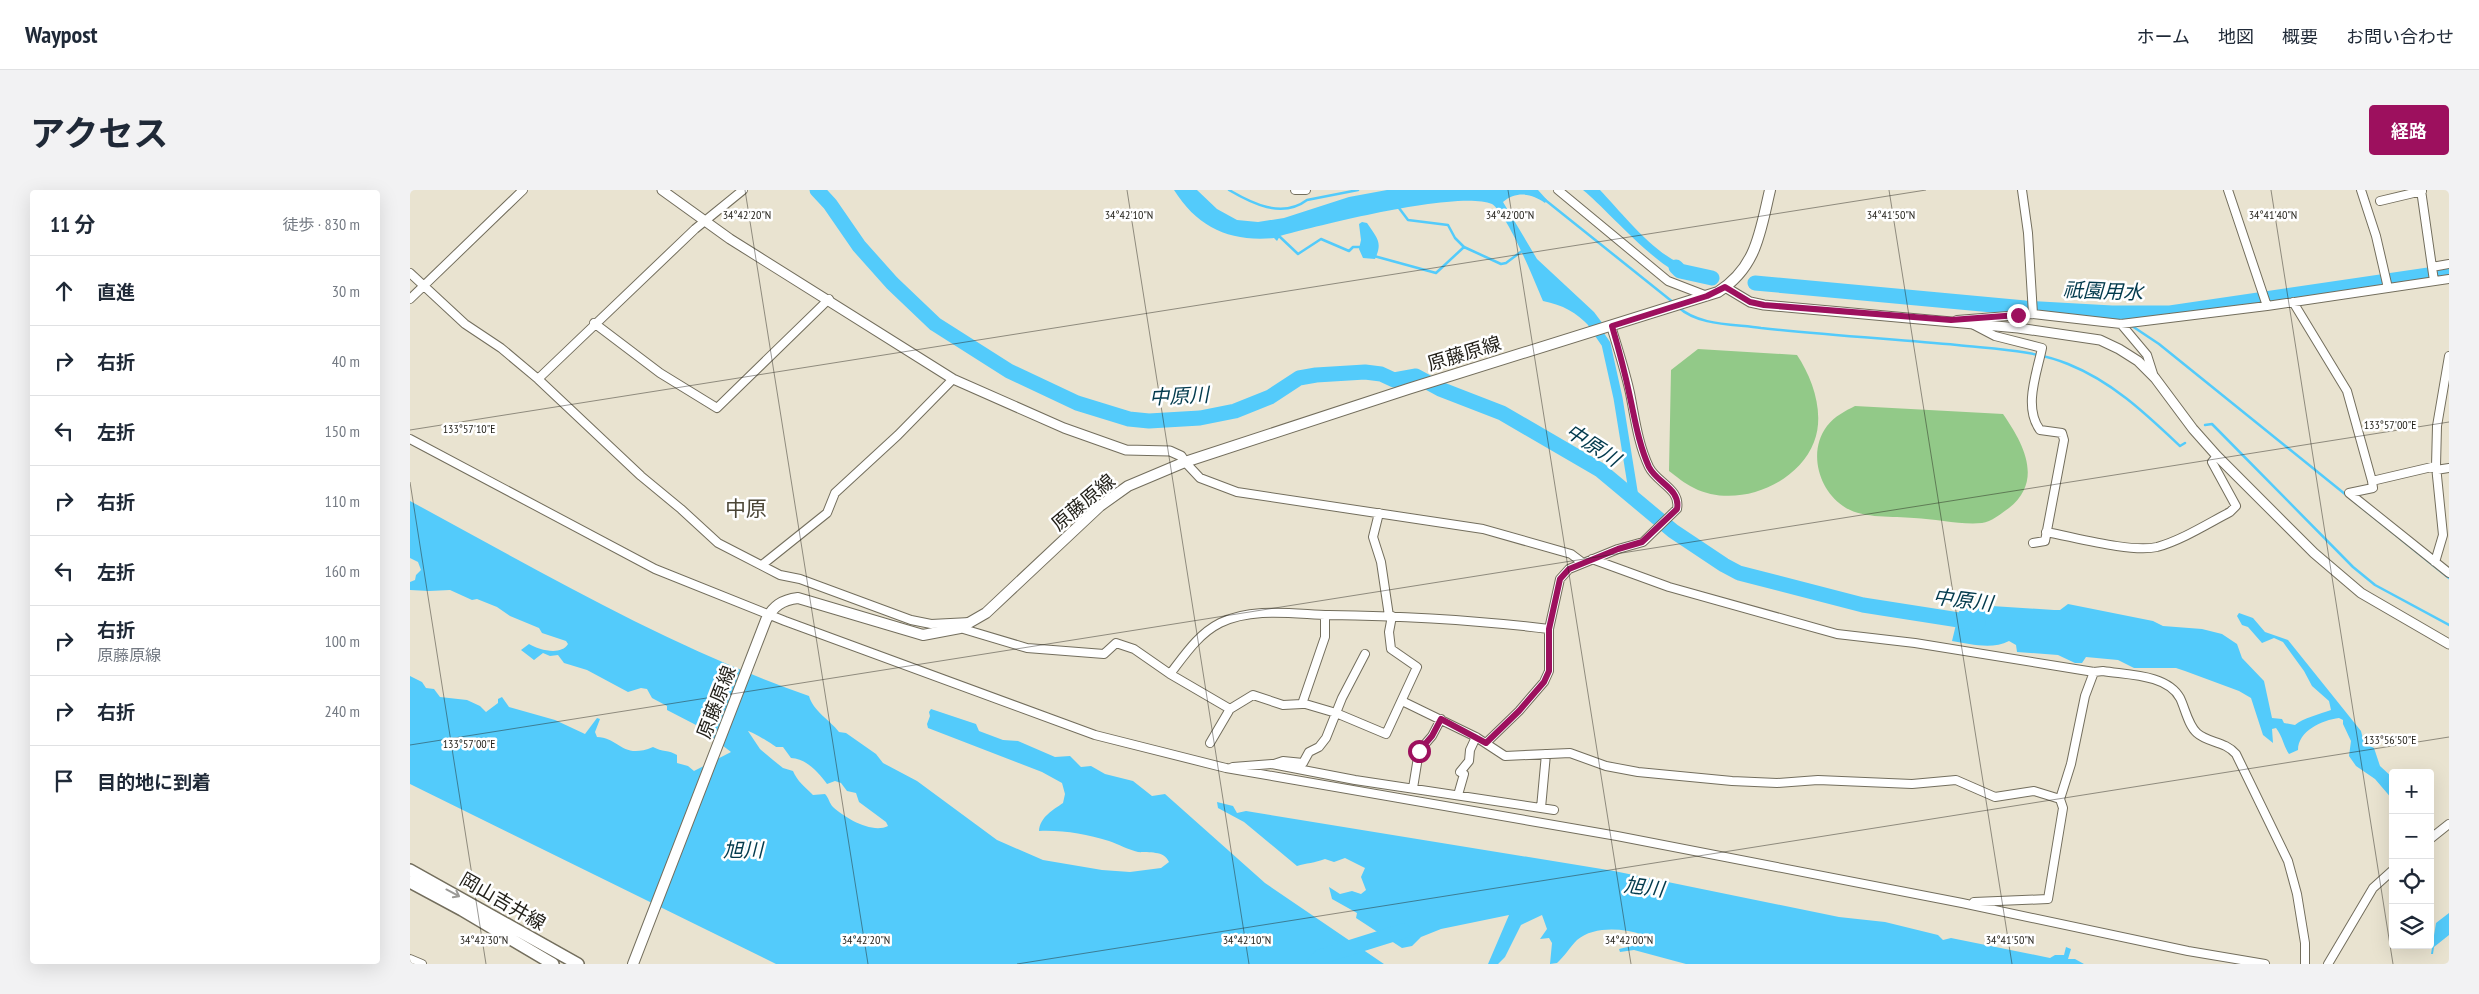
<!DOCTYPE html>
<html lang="ja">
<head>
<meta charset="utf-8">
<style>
	:root { --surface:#fff; --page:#f2f2f3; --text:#1f2937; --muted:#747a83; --line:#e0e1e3; --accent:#9d105e }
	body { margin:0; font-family:"PT Sans Narrow","Noto Sans JP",sans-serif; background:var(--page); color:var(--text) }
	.controls { position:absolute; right:15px; bottom:15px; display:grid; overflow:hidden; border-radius:5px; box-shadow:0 5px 20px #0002 }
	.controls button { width:45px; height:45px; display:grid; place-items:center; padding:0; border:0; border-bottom:1px solid var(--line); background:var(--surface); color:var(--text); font:25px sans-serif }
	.stop { position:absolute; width:15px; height:15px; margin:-11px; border:4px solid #9d105e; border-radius:50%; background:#fff }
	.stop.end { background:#9d105e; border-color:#fff; box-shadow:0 1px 5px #0008 }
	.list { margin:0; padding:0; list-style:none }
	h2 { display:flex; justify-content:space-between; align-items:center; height:65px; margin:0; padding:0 20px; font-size:21px }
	h2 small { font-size:16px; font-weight:400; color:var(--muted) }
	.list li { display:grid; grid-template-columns:32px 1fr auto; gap:15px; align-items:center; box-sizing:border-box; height:70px; padding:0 20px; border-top:1px solid var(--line) }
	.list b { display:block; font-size:19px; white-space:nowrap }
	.list p { margin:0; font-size:16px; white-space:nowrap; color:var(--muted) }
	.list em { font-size:16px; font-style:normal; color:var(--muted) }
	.icon { flex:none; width:28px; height:28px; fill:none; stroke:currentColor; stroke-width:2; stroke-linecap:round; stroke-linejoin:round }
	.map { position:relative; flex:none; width:2039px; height:774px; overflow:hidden; border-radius:5px }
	header { display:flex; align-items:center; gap:30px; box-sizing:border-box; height:70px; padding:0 25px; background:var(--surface); border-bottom:1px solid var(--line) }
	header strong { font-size:24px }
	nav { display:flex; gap:28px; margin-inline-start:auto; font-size:18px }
	.intro { display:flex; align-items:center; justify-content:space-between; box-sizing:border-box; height:120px; padding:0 30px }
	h1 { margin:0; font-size:35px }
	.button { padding:12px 22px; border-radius:5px; background:var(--accent); color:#fff; font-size:18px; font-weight:700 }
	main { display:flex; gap:30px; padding:0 30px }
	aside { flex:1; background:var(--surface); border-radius:5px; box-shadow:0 5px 20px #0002 }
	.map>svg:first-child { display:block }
</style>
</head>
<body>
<header>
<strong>Waypost</strong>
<nav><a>ホーム</a><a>地図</a><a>概要</a><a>お問い合わせ</a></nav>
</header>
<div class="intro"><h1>アクセス</h1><a class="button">経路</a></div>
<main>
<aside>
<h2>11 分<small>徒歩 · 830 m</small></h2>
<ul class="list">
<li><svg class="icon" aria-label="ahead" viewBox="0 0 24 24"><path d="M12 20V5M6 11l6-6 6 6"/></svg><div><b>直進</b></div><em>30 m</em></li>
<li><svg class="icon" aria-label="right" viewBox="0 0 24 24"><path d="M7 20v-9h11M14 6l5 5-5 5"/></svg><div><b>右折</b></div><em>40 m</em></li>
<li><svg class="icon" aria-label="left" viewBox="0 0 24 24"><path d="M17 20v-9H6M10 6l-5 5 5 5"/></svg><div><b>左折</b></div><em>150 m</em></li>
<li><svg class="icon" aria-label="right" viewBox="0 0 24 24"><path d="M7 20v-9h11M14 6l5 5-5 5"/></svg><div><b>右折</b></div><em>110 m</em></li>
<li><svg class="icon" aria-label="left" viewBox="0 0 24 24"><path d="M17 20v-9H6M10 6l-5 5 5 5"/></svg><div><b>左折</b></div><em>160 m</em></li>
<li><svg class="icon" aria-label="right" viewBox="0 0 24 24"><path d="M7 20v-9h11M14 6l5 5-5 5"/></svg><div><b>右折</b><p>原藤原線</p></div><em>100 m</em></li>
<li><svg class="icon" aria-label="right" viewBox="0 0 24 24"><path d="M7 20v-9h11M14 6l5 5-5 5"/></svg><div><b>右折</b></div><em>240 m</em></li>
<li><svg class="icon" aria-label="arrive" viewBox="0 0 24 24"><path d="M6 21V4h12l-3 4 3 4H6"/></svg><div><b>目的地に到着</b></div></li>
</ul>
</aside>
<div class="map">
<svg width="2039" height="774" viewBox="0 0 2039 774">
	<rect width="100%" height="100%" fill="#e9e3d0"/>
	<path fill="#92c988" d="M1288,159L1387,165C1403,189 1415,224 1404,252C1387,296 1325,319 1284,298C1275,294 1266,286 1259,281L1261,180Z
		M1445,216L1593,224C1613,253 1634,290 1599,318C1592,323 1581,332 1572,333C1551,335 1526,329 1504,328C1482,326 1451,329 1433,316C1408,299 1398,261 1417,236C1425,226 1435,221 1445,216Z"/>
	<path fill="#53cbfb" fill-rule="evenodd" d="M764,0H787L807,19L827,30L848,32L874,28L939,7L977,0H1128L1137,10L1135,13C1122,3 1106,1 1093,12L1127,69L1184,122L1193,134L1180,137C1166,122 1153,115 1133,111C1124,90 1098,25 1082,14C1048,0 911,35 870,46L867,51L864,48C820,52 788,38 764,0Z
		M1173,0H1190C1215,26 1249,72 1285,78L1282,87C1254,87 1197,19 1173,0Z
		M952,32L957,33C967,48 973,52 965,69L953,68L949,59L951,50L949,34Z
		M0,311C130,381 259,457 399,506C403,521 420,530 429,542L436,543L466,564L473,573L507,591L587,650L633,670L692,680L720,682L751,678L759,672C754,660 739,663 728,662C719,660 708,654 699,651C676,644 653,640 629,641C630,627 643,620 653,613L655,604L652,593L632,582L518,538L517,534L520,526L519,522L521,519L566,534L569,541L593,550L608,551L645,567L660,566L671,577L681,576L695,584L723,591L742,606L755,604L855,693L974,774H366L0,594V486L12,492L16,498L24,499L30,507L57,510L70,516L76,522L88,513V509L92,507L99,517L145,530L175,544L187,528L190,529L185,542L187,547C210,548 212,570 243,557C252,562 259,560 267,565V573L278,576L284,581L321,562L286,535L257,520V516L242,508L237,499L231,498L218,502L177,480L154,473L148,465L140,466L133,463L124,470L111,460L119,454C129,460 151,466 158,454L156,451L132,443L129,438L100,426L87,417L67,409L62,410L40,400L19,401L0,400V392L5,390L6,385L11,380L8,372L0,368ZM338,541C342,542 363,554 366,557H373L381,568C396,568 410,584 417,594L425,591L431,593L437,601L446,603L449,612L476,632L478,636C462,644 435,628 423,617C419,613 419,608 415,604L403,605C395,597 387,591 383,581L373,578L363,570L350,559Z
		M1551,414L1644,420H1650L1658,414L1743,431L1753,436L1792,439L1812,444L1827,454L1832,468L1854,491L1862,528L1872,529L1874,533L1885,535C1893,528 1910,524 1921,520L1919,511L1902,496L1894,481L1873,452L1864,448L1852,453L1838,437L1832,435L1827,426L1829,423L1843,428L1855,442L1878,450L1951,541L1954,553L1964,558L1970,576L1983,588V610L1965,589L1946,576L1939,566L1941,551L1933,534V530L1929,528C1912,530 1888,541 1888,560L1879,564C1873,555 1873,547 1866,538L1862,539L1863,553L1853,545L1841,508L1829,501L1775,481L1766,478H1724L1708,470L1676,467L1672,473H1665L1648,465L1607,462L1606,455L1599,451C1582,460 1560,454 1542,451Z
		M807,612L823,616L827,623L836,621L1204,681L1429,727L1475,732L1528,745L1533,750L1541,748L1640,768L1645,765H1654L1656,757L1661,759L1658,769H1665L1674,774H1276L1224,760L1210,762L1209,759L1231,754V744C1212,738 1183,736 1167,750C1160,757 1154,767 1147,773L1140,774L1142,753L1139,748L1130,749L1137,739L1132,725L1111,735L1095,767L1088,774H1078L1099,725L1031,739L1011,747L1002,756L992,758L946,728L947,723L922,709L919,697L930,704L942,701L951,704L956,700L951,687L955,678L935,668L924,672L915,669C905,673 896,673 887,676L834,632L808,618Z
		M2039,723V745L2024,757L2023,764H2021L2026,733Z"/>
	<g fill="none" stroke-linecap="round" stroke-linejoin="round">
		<path stroke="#53cbfb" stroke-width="2.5" d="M819,0C841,13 872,29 897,10L948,0
			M1134,9L1264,113
			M986,14L998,30L1038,35L1045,48L1054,57
			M869,46L888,64L911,49L939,61L943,57H951
			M964,66L1026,83L1054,57L1091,74L1096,73L1112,61
			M1268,117C1289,136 1324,134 1351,138C1416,145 1481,149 1547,155C1582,159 1625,160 1658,174C1703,192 1736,224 1770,256L1775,253
			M1702,123L1716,132
			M1722,136L1749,154L2039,388
			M1795,235L1802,234L1943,377L1965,395L2039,435"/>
		<path stroke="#53cbfb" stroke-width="9" d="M1183,135L1196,154L1208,208L1224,307"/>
		<path stroke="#53cbfb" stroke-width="15" d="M407,0L420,14L449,56L482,93L525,134L599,181L667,213L719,229L739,231L790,228L825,221L860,207L889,188L906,185L955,182L971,184L984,190L1006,186L1030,199L1092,223L1190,280L1263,341L1314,375L1329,383L1453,415L1568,433
			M1266,77L1270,81L1302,88
			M1345,93L1615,118L1702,123H1760L2039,82
			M904,774L910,767L993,741"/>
		<defs>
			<path id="minor" d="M885,0H896
				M1148,0L1258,91L1297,106
				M1612,0L1618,43L1623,124
				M1818,0L1857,116
				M1951,0L1966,46L1978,98
				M2011,0L2024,91
				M1970,11L2012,1
				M2022,77L2039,74
				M0,83L55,134L91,158L128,189L231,286L271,319L308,353L370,385L390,389L501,430L521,434L560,432
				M0,109L113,0
				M1883,112L1937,201L1962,291L2026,276
				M1547,130L1623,124L1711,134L1857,116L2039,89
				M184,133L250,183L307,218L419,109
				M1711,134L1737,165L1744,187
				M1564,135L1585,146L1632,158C1627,183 1613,217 1630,240L1652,243L1654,250L1635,351L1623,353
				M128,189L285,39L333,0
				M0,249L245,379L375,431L685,545L816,578L1207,646L1552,713L1778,761L1855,774
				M775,272L790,288L827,302L1073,339L1161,364L1173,373
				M2026,280L2039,278
				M1962,291L1963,298L1939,303L2039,383
				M969,323L963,347L971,372L979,426
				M1636,342C1664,347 1721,363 1747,357C1772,350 1797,334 1820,322L1826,316L1802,272L1807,266
				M1182,369L1259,397L1427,444L1505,453L1684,482L1693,481C1717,485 1757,484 1770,508C1775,518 1778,535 1787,543C1798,553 1815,551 1826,564L1878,671L1887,704L1895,753V774
				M2025,372L2033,345L2026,276L2027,236L2039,166
				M352,375L417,323L425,303L488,245L543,189
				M550,438L617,458L694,464L706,453L724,459L760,484L820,519
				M760,484C774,466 788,444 810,433C842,417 884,424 919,425C993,426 1066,430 1139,439
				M992,511L1066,547L1095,566L1160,563L1196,576L1228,582L1322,591L1367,593L1408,590L1502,594L1546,590L1585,607L1624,601L1650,609
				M892,513L926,523L976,544L1007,477L981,459L979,442L982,426
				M800,553L820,519L843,505L873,515L892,514L915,447V425
				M1076,553L1109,521L1134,492L1139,481V439L1150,389L1159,379L1208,359L1233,352L1267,319C1271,299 1247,293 1239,277C1228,254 1225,228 1220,203C1215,180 1208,159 1201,136
				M864,574L873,571L893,573L899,562L909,557L916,548L932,508L955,464
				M823,577L862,574L945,590L1144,620
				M1003,598L1009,561L1022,546L1031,529
				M1048,605L1054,584L1050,582L1059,571L1060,560L1066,547
				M1131,618L1136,564
				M2020,649L2039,634
				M1564,712L1638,709L1653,618L1650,609L1661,574L1675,506L1684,482
				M0,769L12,774
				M1918,774L1963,698L1983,680"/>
			<path id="tertiary" d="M252,0L320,49L543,189L654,238L716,260L760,261L771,266L775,272
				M1315,97L1340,112L1354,115L1608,138L1690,150L1709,159L1728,171L1745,188L1783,239L1807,266L1904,363L1951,403L2039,454"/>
			<path id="secondary" d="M223,774L356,430C363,416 372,410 388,408L513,445L550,438L576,423L690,316L718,296L775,272L998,199L1308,102C1347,77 1350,42 1360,0"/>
			<path id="primary" d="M0,680L168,774
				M0,692L52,720L143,774"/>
		</defs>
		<use href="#minor" stroke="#736e5d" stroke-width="10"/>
		<use href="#tertiary" stroke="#736e5d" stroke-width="11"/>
		<use href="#secondary" stroke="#736e5d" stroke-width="12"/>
		<use href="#primary" stroke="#736e5d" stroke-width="14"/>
		<use href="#minor" stroke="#fff" stroke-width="8"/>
		<use href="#tertiary" stroke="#fff" stroke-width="9"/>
		<use href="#secondary" stroke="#fff" stroke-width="10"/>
		<use href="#primary" stroke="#fff" stroke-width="11"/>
	</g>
	<defs><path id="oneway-shaft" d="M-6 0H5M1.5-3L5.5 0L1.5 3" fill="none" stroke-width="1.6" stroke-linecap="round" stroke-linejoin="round" transform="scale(1.25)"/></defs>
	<use stroke="#9b9a97" href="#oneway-shaft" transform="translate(43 703) rotate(28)"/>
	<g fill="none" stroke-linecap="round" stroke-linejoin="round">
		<path stroke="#9d105e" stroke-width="6" d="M1009,561L1022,546L1031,529L1076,553L1109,521L1134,492L1139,481V439L1150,389L1159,379L1208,359L1232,352L1267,319C1271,299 1247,293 1239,277C1229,255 1225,230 1220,207C1215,183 1209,160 1202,136L1297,106L1315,97L1340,112L1354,115L1541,130L1608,125"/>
	</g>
	<path fill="none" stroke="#211f18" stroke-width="1" stroke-opacity="0.45" d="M335,0L458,774M717,0L839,774M1098,0L1221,774M1479,0L1602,774M1861,0L1983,774M0,240L1516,0M0,292L76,774M0,555L2039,232M607,774L2039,547"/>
	<g text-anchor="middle" stroke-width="5" stroke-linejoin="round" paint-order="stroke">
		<g font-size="19" fill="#211f18" stroke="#fff">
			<text transform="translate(1054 163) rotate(-17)" y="7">原藤原線</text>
			<text transform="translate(673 312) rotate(-40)" y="7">原藤原線</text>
			<text transform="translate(306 512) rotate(-69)" y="7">原藤原線</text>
			<text transform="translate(93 711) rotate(30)" y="7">岡山吉井線</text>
		</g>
		<g font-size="20" font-style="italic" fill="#023a4d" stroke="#fff">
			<text transform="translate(1693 101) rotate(2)" y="7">祇園用水</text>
			<text transform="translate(769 206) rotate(-3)" y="7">中原川</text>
			<text transform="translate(1183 255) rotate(33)" y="7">中原川</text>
			<text transform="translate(1553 410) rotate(7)" y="7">中原川</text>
			<text x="333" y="667">旭川</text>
			<text transform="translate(1234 697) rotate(7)" y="7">旭川</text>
		</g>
		<g font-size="21" fill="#4b4637" stroke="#fff">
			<text x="336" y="326">中原</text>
		</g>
	</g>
	<g font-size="12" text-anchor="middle" fill="#211f18" stroke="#fff" stroke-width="5" stroke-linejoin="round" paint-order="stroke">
		<text x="337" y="29">34°42'20"N</text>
		<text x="719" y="29">34°42'10"N</text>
		<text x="1100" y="29">34°42'00"N</text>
		<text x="1481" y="29">34°41'50"N</text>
		<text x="1863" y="29">34°41'40"N</text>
		<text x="1980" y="239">133°57'00"E</text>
		<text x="59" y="243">133°57'10"E</text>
		<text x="1980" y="554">133°56'50"E</text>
		<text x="59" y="558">133°57'00"E</text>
		<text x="74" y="754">34°42'30"N</text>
		<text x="456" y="754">34°42'20"N</text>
		<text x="837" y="754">34°42'10"N</text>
		<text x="1219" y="754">34°42'00"N</text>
		<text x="1600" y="754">34°41'50"N</text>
	</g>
</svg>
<div class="controls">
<button>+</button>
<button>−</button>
<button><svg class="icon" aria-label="locate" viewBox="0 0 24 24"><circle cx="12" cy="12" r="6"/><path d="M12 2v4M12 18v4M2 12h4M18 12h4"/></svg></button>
<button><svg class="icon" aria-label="layers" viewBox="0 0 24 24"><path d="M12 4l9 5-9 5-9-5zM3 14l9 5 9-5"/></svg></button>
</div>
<div class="stop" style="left:1009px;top:561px"></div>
<div class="stop end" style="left:1608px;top:125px"></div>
</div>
</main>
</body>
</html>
